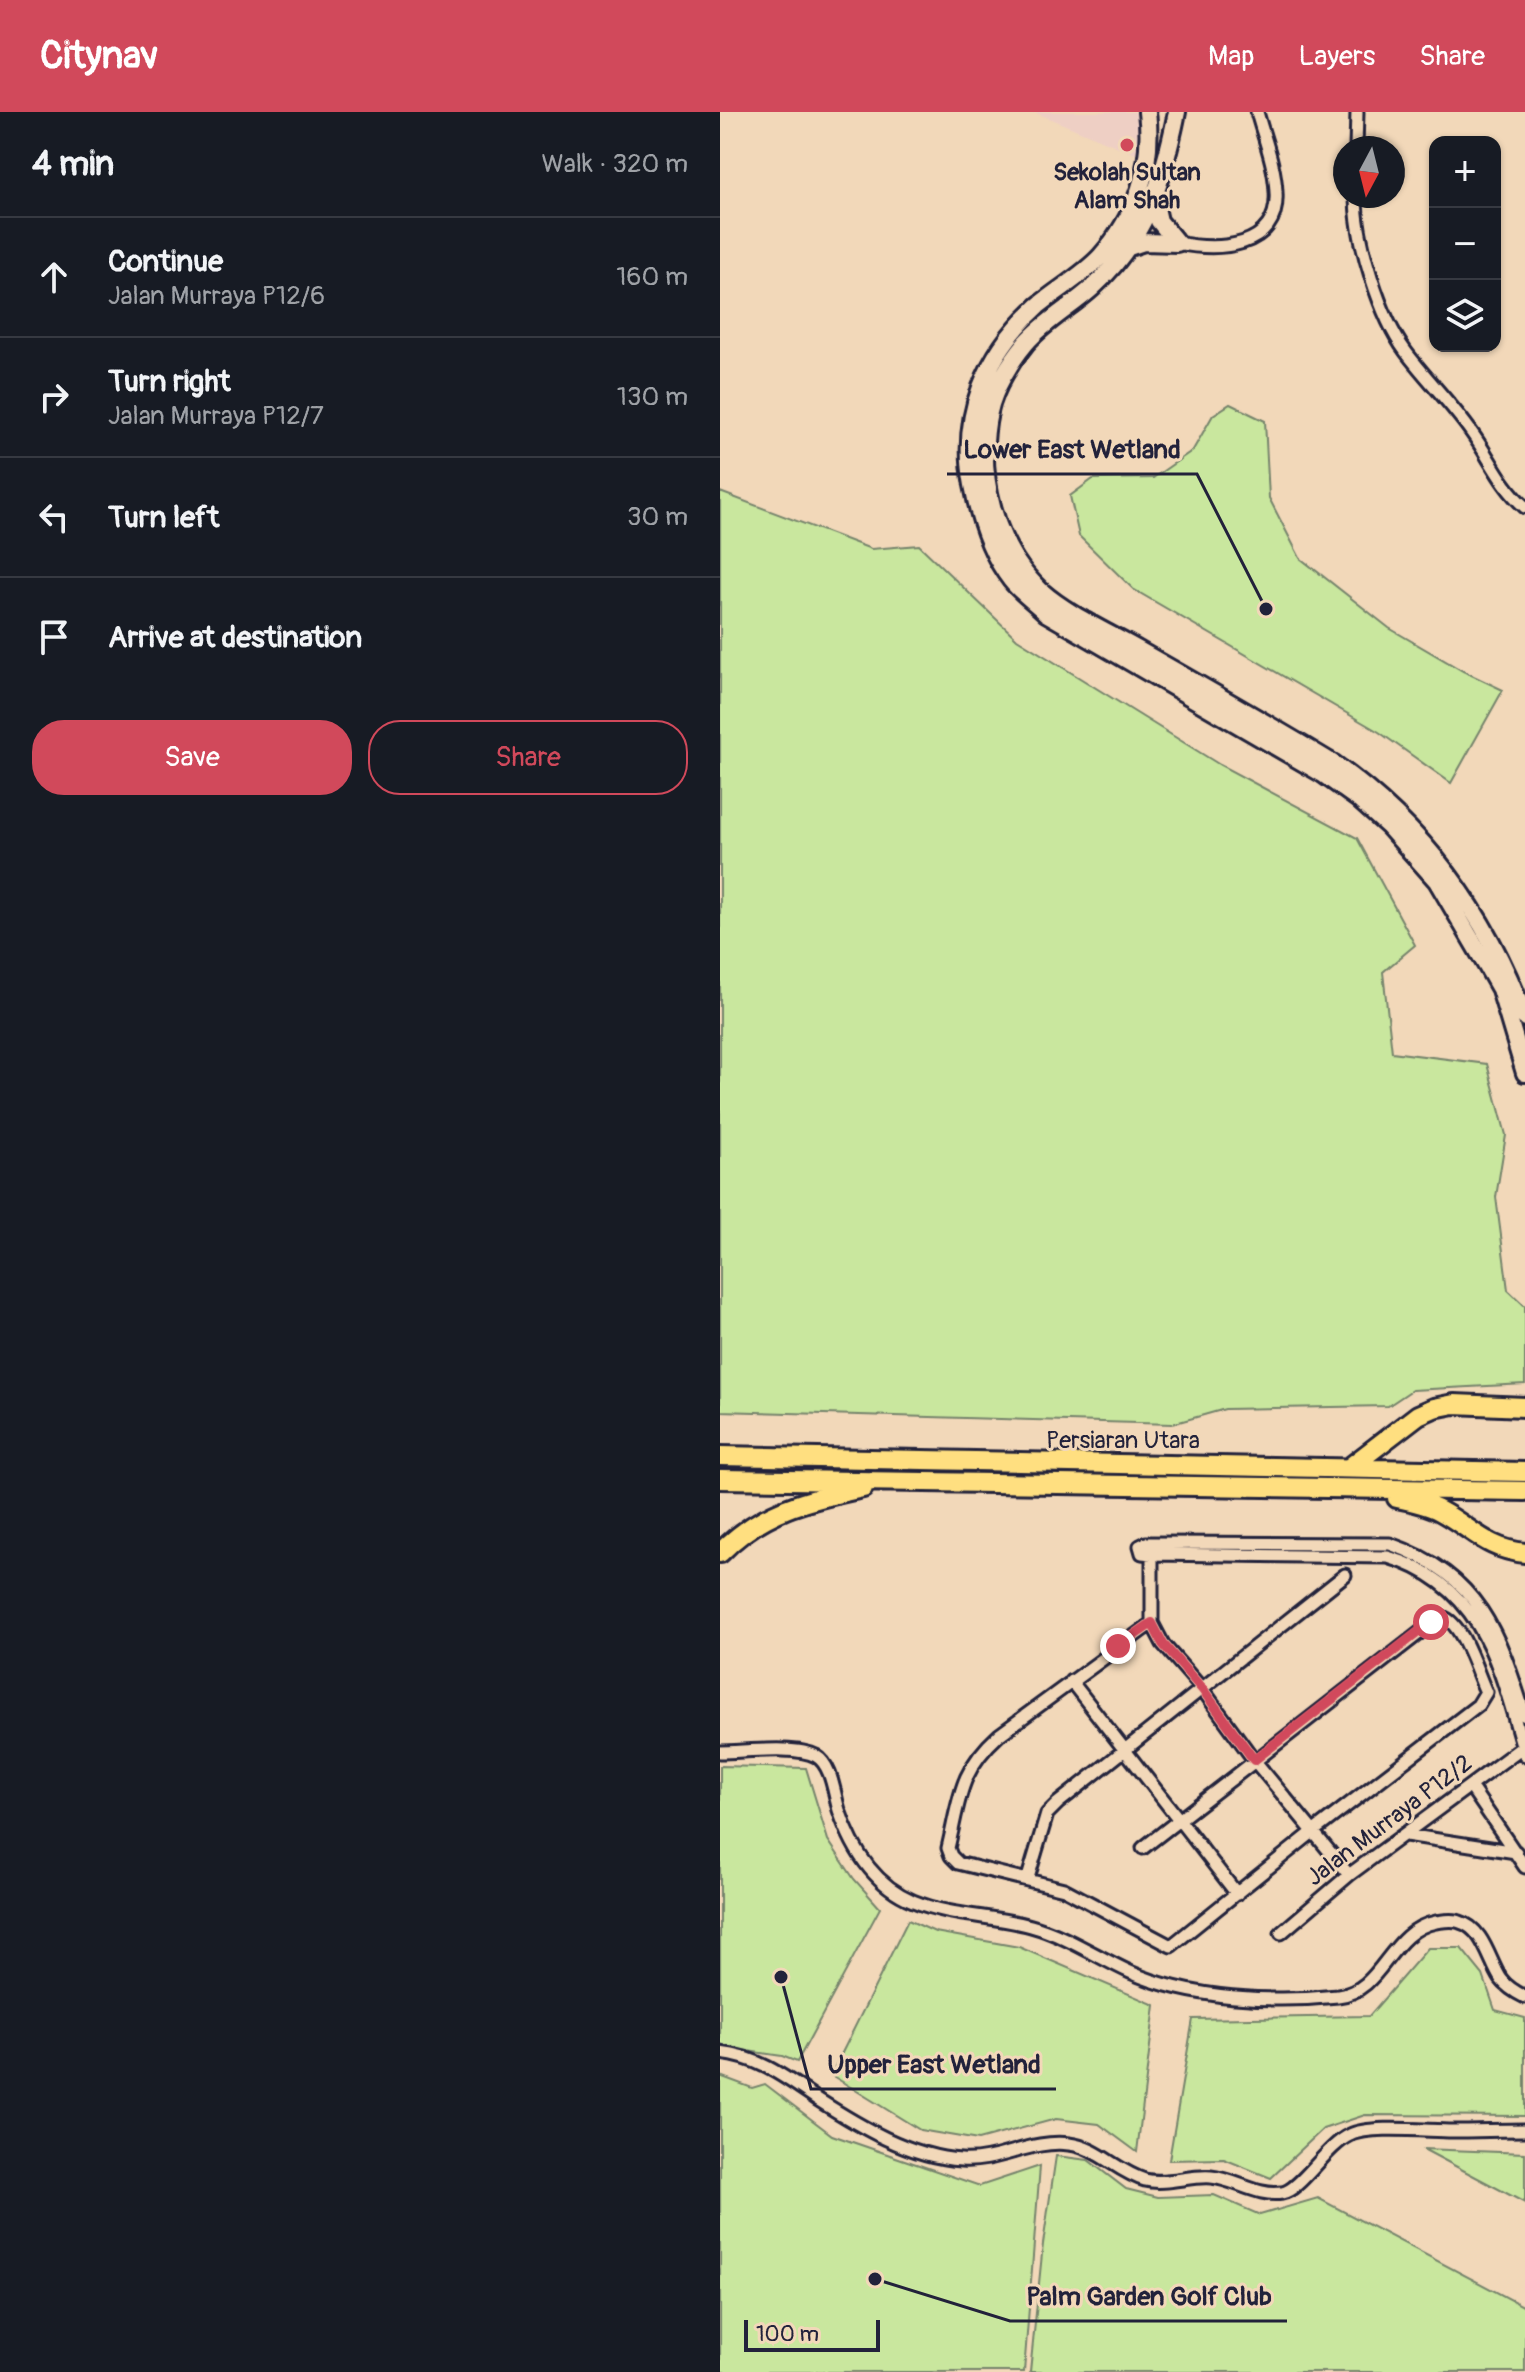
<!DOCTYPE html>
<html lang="en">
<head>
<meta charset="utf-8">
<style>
	:root { --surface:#171b24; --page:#242831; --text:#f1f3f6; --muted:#9ea1a6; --line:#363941; --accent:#d1495b }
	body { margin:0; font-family:Pangolin,sans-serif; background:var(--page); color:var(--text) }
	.controls { position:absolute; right:24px; top:24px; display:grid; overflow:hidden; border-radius:16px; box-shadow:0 2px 6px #0004 }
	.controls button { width:72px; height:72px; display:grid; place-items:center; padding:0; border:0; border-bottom:2px solid var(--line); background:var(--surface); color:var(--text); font:40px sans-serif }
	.compass { position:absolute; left:613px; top:24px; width:72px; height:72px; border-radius:50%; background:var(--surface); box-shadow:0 2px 6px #0004; rotate:187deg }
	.scale { position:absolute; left:24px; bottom:20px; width:136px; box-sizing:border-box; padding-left:8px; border:4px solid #22223b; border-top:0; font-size:22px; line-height:28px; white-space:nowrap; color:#22223b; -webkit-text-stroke:6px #f2d8b9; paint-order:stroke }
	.stop { position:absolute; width:24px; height:24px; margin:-18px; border:6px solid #d1495b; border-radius:50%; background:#fff }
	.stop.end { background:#d1495b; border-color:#fff; box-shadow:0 2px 8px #0008 }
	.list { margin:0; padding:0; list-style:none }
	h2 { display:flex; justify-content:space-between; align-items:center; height:104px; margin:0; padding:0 32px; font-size:34px }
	h2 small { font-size:26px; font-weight:400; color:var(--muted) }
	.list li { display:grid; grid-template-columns:52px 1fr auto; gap:24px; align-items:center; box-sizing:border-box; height:120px; padding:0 32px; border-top:2px solid var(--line) }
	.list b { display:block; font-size:30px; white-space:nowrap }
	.list p { margin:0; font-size:26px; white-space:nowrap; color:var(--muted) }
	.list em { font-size:26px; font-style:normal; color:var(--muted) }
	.actions { display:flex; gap:16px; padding:24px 32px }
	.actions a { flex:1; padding:18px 0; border:2px solid var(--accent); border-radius:32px; text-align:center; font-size:28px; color:var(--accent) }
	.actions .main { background:var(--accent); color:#fff }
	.icon { flex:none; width:44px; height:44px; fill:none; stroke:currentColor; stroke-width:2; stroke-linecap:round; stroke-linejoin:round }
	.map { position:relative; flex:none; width:805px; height:2260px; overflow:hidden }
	header { display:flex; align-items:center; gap:48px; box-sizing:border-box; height:112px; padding:0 40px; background:var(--accent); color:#fff }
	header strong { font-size:38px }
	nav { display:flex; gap:44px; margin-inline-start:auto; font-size:28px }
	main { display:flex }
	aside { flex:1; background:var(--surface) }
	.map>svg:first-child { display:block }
</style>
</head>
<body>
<header>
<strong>Citynav</strong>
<nav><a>Map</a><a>Layers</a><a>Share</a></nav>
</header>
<main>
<aside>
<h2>4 min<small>Walk · 320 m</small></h2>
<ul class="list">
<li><svg class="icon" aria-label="ahead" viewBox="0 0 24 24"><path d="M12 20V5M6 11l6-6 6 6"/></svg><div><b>Continue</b><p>Jalan Murraya P12/6</p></div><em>160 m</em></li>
<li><svg class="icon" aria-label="right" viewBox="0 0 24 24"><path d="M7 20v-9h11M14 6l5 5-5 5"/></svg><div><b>Turn right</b><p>Jalan Murraya P12/7</p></div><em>130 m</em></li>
<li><svg class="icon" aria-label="left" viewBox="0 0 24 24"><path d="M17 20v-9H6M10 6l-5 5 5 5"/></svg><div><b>Turn left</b></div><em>30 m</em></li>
<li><svg class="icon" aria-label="arrive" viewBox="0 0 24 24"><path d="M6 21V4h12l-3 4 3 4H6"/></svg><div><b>Arrive at destination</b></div></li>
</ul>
<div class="actions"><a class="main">Save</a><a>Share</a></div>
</aside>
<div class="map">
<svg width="805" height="2260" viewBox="0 0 805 2260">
	<rect width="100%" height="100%" fill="#f2d8b9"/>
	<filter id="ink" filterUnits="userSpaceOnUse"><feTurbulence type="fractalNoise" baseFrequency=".0125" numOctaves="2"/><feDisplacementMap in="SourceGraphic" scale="16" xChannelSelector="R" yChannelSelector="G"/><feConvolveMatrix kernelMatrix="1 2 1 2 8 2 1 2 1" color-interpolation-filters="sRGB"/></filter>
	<g filter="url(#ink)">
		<path fill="#eecfc4" d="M314,0H418L420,44Z"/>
		<path fill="#c9e79e" stroke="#76846c" stroke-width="2" d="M510,292L545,309L549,386L580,446L669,516L743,559L783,578L731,671L659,620L413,477L359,424L350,384L373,367L433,366L473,338L493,303Z
			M0,380L151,437L199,433L297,527L500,653L637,726L695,833L663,860L672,940L767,952L786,1023L776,1085L788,1178L805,1194V1272L692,1278L668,1294L505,1297L452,1312L0,1299Z
			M0,1654L86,1656L108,1728L134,1767L160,1796L77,1950L62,1944L0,1935Z
			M188,1808L215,1820L299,1835L435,1893L417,2040L379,2012L336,2007L258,2028L200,2018L111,1963Z
			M708,1836H741L763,1863L775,1898L805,1906V2004L645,2003L603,2017L551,2066L504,2047L449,2048L473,1907L649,1904Z
			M0,1964L32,1976L45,1972L112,2023L260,2074L320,2054L304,2260H0Z
			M703,2037L805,2041V2091Z
			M336,2044L368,2048L406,2077L438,2085L494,2083L540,2103L598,2086L805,2195V2260H310L323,2132Z"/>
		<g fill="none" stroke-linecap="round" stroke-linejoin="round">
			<defs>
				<path id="street" d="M636,36L637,0
					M636,84C636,128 660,205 686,240C707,268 732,292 752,321C770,346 781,374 805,395
					M457,131C497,139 560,138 556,80C555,53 544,26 537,0
					M432,1442V1511L443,1532L483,1578L534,1648L629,1763
					M351,1569L517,1782
					M805,1604C779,1521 760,1463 670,1432L426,1431L420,1434L422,1441L432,1442L668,1445C765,1473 780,1558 805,1643
					M0,1640C24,1640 76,1633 96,1644C112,1653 114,1682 119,1698C132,1737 154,1773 193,1789C232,1805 272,1803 311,1814C347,1824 377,1845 410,1860C470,1887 553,1891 618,1884C664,1879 668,1819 716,1810C723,1809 733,1807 740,1810C764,1817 769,1849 781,1867C786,1874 797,1881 805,1885
					M750,1674L805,1755
					M686,1723L796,1740
					M423,1736L720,1505C742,1506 757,1562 766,1580L758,1593L594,1719L451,1834L344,1777L238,1751L231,1744L228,1736C240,1686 239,1659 279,1623L432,1511
					M308,1766L327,1702L338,1691L625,1463
					M561,1821L629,1763L805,1633
					M0,1941C39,1945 65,1965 97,1987C139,2014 190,2045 241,2048C278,2051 311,2027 349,2032C378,2035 397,2060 425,2068C447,2073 470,2063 491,2065C515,2067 538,2085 562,2081C580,2079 607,2033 630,2023C650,2013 707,2019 732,2019C756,2019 781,2018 805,2018"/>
				<path id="secondary" d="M427,0C434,53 416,105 380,145C362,164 338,177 318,194C266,241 240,303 253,373C259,405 270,441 291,468C300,480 315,490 326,501L603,662L638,687L668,714L717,769L772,863L780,877L805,961
					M457,0C443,69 426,127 372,176C351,195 325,209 306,231C291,249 274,276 269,300C256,361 274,435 321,479C348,503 389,521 420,539C485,576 550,613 614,652C704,716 767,801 805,906
					M434,87L439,109L457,131
					M409,135L424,130L457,131"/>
				<path id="primary" d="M0,1344L805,1360
					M629,1356L698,1303L714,1296L734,1292L805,1295
					M0,1367L805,1379
					M677,1386C692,1389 707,1392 720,1399C752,1416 766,1437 805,1441
					M0,1441C42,1398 86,1388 143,1376"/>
			</defs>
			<use href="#street" stroke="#22223b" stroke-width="17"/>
			<use href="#secondary" stroke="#22223b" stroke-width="22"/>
			<use href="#primary" stroke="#22223b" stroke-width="24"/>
			<use href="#street" stroke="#f2d8b9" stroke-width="11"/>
			<use href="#secondary" stroke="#f2d8b9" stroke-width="16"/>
			<use href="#primary" stroke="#ffdf80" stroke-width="18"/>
		</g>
	</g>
	<g fill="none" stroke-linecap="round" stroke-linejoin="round" filter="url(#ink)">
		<path stroke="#d1495b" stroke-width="10" d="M398,1534L432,1511L443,1532L483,1578L534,1648L711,1510"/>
	</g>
	<circle fill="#d1495b" stroke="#f2d8b9" stroke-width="3" cx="407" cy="33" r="8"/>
	<g text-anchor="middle" stroke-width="6" stroke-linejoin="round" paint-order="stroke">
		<g font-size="24" font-weight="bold" fill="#22223b" stroke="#f2d8b9">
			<text x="407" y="68">Sekolah Sultan<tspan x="407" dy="28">Alam Shah</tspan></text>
		</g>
		<g font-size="24" fill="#22223b" stroke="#f2d8b9">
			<text x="403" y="1336">Persiaran Utara</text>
			<text transform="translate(669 1708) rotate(-37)" y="8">Jalan Murraya P12/2</text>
		</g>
	</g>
	<path fill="none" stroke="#22223b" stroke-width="3" d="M546 497L477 362H227M61 1865L91 1977H336M155 2167L290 2209H567"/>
	<g fill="#22223b" stroke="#f2d8b9" stroke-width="3">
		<circle cx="546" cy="497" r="8"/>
		<circle cx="61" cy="1865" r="8"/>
		<circle cx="155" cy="2167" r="8"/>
	</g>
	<g font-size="26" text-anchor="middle" font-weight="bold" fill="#22223b" stroke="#f2d8b9" stroke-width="6" stroke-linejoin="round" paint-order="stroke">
		<text x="352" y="346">Lower East Wetland</text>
		<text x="214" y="1961">Upper East Wetland</text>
		<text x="429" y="2193">Palm Garden Golf Club</text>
	</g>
</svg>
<div class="controls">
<button>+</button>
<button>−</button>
<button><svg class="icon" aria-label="layers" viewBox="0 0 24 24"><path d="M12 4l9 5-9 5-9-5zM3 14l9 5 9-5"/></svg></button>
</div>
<svg class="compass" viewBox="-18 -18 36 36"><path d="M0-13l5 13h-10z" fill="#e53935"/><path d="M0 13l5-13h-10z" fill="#9ea1a6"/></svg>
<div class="scale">100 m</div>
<div class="stop" style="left:711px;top:1510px"></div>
<div class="stop end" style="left:398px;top:1534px"></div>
</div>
</main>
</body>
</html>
